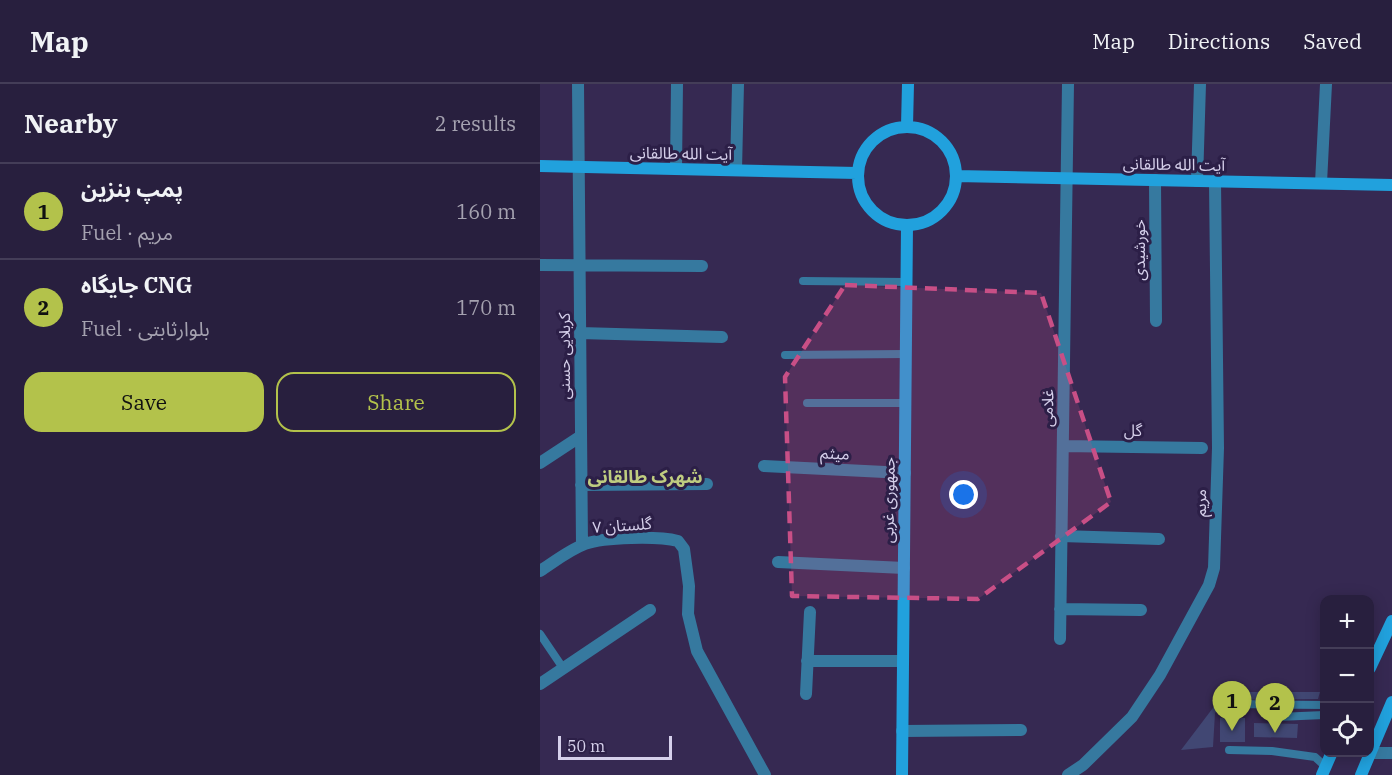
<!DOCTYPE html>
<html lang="en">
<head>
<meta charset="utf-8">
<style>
	:root { --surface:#281f3e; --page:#342c49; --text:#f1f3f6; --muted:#a5a2b0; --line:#443d58; --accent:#b3c24b }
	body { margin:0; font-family:"IBM Plex Serif","Noto Sans Arabic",serif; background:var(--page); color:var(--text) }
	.controls { position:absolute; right:18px; bottom:18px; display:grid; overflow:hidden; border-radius:12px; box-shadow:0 3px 15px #0003 }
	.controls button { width:54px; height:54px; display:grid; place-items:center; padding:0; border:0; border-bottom:2px solid var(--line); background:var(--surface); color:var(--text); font:30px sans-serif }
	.scale { position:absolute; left:18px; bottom:15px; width:114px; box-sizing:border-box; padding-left:6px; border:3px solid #d6d0eb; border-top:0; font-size:16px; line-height:21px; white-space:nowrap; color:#d6d0eb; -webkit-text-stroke:4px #2c1f47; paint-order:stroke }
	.you { position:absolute; left:424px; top:411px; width:21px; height:21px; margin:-15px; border:4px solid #fff; border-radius:50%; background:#1a73e8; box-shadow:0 0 0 9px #1a73e833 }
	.badge { display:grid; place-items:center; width:39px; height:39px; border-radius:50%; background:var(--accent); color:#111; font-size:20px; font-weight:700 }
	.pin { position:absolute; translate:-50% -50px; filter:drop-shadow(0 2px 3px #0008) }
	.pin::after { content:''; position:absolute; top:32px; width:21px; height:18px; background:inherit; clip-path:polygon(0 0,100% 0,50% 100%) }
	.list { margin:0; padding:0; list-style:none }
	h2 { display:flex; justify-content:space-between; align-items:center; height:78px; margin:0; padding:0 24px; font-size:26px }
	h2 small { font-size:20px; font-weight:400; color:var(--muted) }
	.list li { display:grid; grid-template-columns:39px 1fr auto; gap:18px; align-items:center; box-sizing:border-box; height:96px; padding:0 24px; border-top:2px solid var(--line) }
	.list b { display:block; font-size:22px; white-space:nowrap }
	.list p { margin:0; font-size:20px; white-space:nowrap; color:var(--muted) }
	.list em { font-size:20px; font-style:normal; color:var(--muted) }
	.actions { display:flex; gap:12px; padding:18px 24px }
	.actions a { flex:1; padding:14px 0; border:2px solid var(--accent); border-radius:18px; text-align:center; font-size:21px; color:var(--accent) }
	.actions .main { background:var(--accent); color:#111 }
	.icon { flex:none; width:33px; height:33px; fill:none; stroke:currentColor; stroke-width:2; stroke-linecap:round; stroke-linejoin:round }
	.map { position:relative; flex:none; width:852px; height:691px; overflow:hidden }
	header { display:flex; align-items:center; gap:36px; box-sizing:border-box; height:84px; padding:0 30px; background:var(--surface); border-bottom:2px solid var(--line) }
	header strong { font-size:28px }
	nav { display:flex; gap:33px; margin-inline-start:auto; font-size:21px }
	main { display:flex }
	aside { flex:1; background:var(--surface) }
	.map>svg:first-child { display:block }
</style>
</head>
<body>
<header>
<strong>Map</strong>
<nav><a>Map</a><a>Directions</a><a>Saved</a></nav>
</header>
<main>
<aside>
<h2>Nearby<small>2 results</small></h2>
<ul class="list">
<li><span class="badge">1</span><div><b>پمپ بنزین</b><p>Fuel · مریم</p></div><em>160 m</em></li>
<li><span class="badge">2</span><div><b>جایگاه CNG</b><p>Fuel · بلوارثابتی</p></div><em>170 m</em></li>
</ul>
<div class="actions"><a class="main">Save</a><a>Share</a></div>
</aside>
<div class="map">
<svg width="852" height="691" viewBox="0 0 852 691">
	<rect width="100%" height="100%" fill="#362952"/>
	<path fill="#414773" d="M685,608H780L778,615L688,616L675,629L673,663L641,666Z
		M680,634H705V658H680Z
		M714,639L758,640L757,654L714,653Z"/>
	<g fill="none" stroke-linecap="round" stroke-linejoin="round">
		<path stroke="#36799f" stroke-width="8" d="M263,197L367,198
			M245,271L366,270
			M267,319H365
			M0,550L23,584
			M694,631L696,620L784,621
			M738,633L784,631
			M689,666L732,667L775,673L786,683"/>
		<path stroke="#36799f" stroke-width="12" d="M38,0L42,461
			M136,85L137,0
			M196,86L198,0
			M615,96L616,237
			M657,97L660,0
			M781,99L786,0
			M0,181L162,182
			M40,249L182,253
			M523,362L662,364
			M0,379L41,352
			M224,382L365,389
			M41,401L167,400
			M521,452L619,455
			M238,478L364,484
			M0,487C14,478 29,466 45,460C64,453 118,452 138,457L144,465L149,502L148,530L157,567L225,691
			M520,525L601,526
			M520,555L528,0
			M267,577H363
			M0,600L110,526
			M266,610L270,528
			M362,647L481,646
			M831,669H852
			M528,691L543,681L592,633L620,591L669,501L674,484L678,364L675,97"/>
		<path stroke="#21a1dd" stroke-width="12" d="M367,42L368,0
			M318 92a49 49 0 1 1 98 0a49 49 0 1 1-98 0Z
			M0,82L317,89
			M416,92L852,101
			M830,584L852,537
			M362,691L367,142
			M782,691L792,668
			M821,691L852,618"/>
	</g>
	<path fill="#c84f86" fill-opacity="0.2" stroke="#c84f86" stroke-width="4.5" stroke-dasharray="12 8" stroke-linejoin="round" d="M305,201L501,209L571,418L438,515L252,512L245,293Z"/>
	<g text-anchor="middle" stroke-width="6" stroke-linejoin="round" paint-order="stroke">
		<g font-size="16" fill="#d6d0eb" stroke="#2c1f47">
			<text transform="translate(141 69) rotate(1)" y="6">آیت الله طالقانی</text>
			<text transform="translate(634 80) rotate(1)" y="6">آیت الله طالقانی</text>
			<text transform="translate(599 166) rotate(-90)" y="6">خورشیدی</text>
			<text transform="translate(24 272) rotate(-90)" y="6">کربلایی حسنی</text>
			<text transform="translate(507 324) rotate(-89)" y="6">غلامی</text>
			<text transform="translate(593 346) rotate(1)" y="6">گل</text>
			<text transform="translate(295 369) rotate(3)" y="6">میثم</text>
			<text transform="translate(348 416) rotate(-89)" y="6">جمهوری غربی</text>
			<text transform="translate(660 419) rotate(-89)" y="6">مریم</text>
			<text transform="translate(82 441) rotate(-4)" y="6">گلستان ۷</text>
		</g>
		<g font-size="18" font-weight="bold" fill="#bfcc80" stroke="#2c1f47">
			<text x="105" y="399">شهرک طالقانی</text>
		</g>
	</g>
</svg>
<div class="controls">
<button>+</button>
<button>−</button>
<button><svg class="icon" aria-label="locate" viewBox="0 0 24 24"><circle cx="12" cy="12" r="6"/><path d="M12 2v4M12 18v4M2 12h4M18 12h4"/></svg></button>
</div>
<div class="scale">50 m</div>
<div class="you"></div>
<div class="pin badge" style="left:692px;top:647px">1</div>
<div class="pin badge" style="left:735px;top:649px">2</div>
</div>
</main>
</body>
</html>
